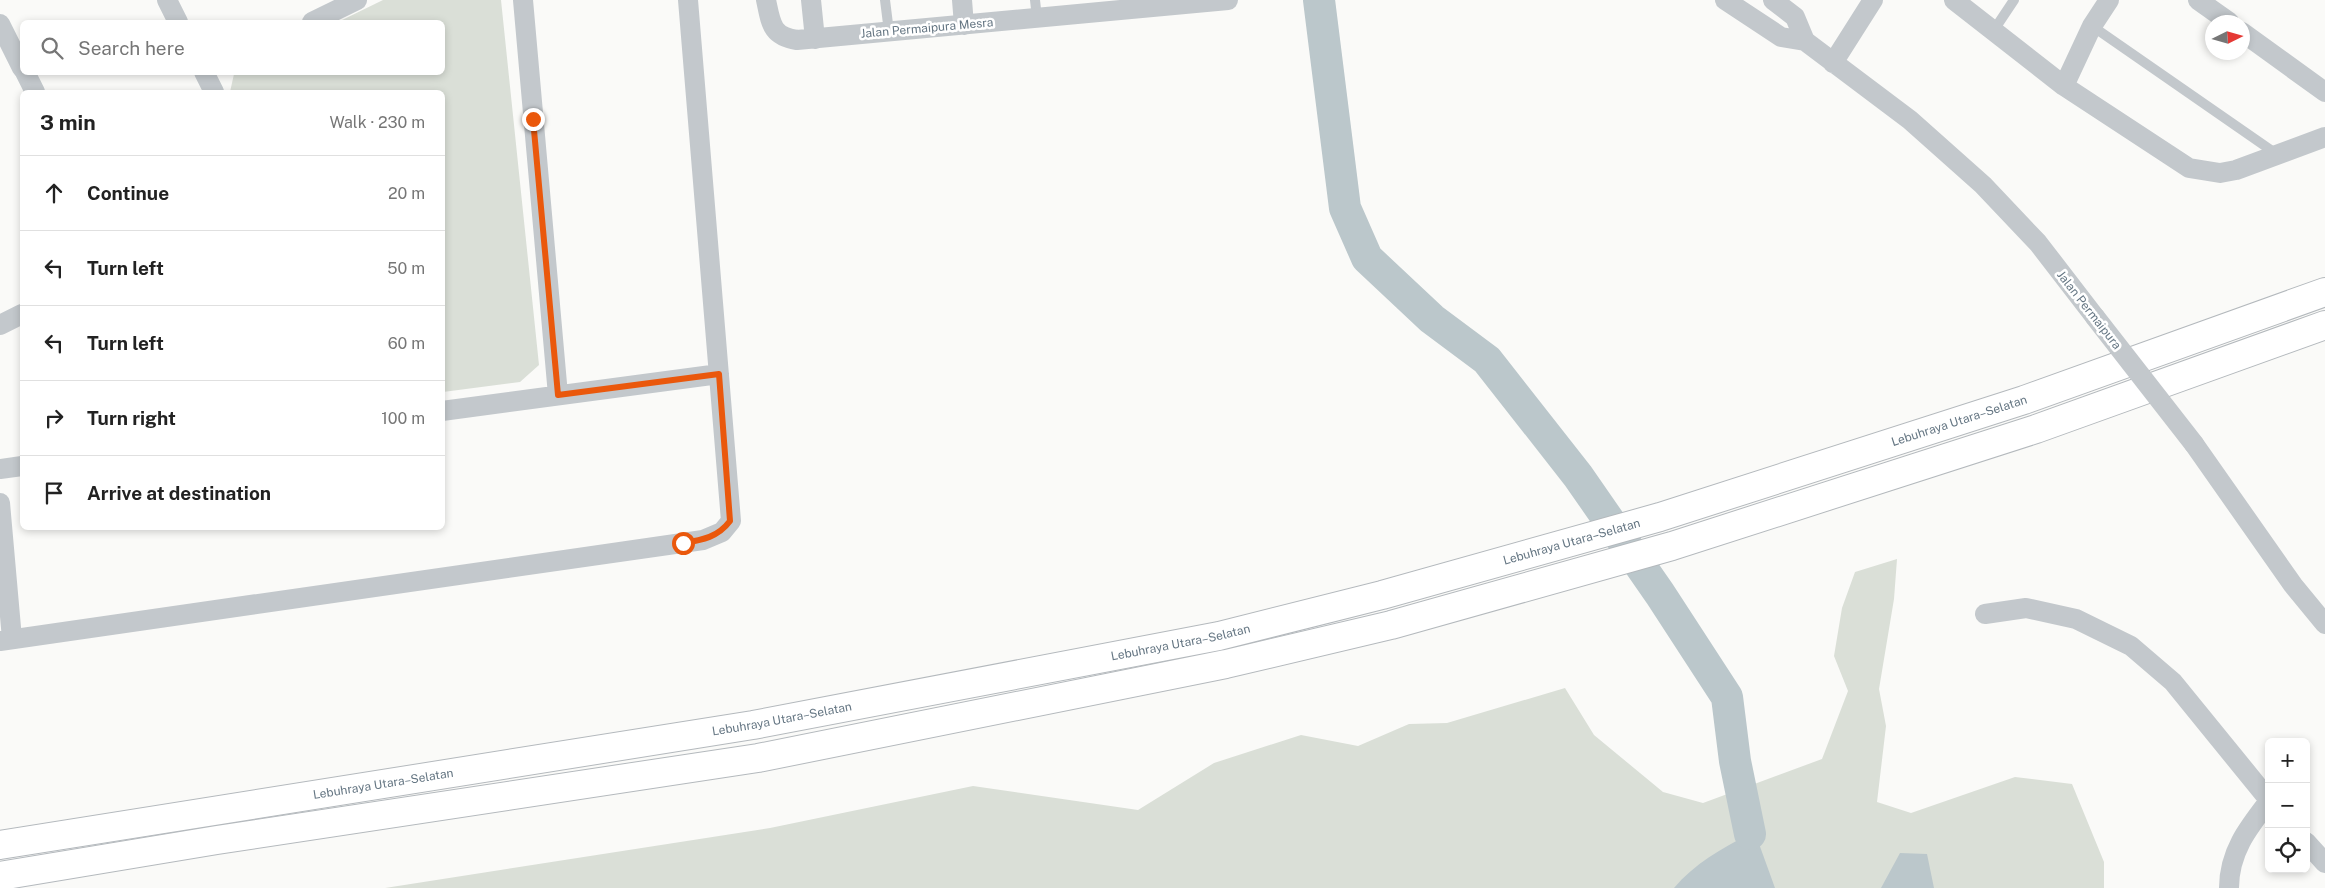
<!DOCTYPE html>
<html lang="en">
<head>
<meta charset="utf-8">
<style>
	:root { --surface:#fff; --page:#f6f6f6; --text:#222; --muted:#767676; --line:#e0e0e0 }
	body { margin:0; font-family:"Public Sans",sans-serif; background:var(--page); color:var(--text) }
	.controls { position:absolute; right:15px; bottom:15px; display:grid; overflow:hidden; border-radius:8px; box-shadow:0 2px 8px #0003 }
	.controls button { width:45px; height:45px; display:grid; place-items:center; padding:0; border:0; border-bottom:1px solid var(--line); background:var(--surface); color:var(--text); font:25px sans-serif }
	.compass { position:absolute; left:2205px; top:15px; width:45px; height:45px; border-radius:50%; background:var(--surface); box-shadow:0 2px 8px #0003; rotate:85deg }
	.stop { position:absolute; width:15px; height:15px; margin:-11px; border:4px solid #ea580c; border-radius:50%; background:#fff }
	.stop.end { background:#ea580c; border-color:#fff; box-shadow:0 1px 5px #0008 }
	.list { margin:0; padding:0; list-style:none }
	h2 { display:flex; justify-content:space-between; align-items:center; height:65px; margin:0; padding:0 20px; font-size:21px }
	h2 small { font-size:16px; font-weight:400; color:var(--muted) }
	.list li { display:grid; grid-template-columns:32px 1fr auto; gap:15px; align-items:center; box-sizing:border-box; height:75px; padding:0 20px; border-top:1px solid var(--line) }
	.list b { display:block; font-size:19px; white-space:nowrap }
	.list em { font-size:16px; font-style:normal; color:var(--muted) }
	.icon { flex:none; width:28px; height:28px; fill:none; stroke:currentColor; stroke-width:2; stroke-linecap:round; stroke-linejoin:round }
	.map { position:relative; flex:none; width:2325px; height:888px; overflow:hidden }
	.search { position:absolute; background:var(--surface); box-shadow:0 2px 8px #0003; left:20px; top:20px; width:425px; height:55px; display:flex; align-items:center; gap:12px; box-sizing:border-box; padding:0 18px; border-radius:8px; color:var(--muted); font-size:19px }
	.panel { position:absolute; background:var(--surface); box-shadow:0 2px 8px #0003; left:20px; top:90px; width:425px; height:440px; border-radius:8px }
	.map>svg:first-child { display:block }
</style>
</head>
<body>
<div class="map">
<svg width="2325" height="888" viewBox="0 0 2325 888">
	<rect width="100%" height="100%" fill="#fafaf8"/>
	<path fill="#dadfd7" d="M383,0H501L539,365L520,382L443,392L442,92H230L234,74L236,73L442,72V22H338Z
		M1897,559L1894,599L1879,689L1886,726L1877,802L1911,813L2015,777L2072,784L2104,862V888H385L770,828L973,786L1138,810L1214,763L1301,735L1358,746L1409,724L1447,723L1565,688L1594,735L1663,792L1703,803L1822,759L1848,691L1834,656L1842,608L1855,572Z"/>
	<path fill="#bbc7cb" d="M1750,834L1758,841L1775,888H1674C1694,864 1722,848 1750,834Z
		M1900,853L1927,854L1934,888H1881Z"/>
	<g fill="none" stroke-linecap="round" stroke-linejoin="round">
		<path stroke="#bbc7cb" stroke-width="32" d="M1319,0L1345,208L1367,258L1432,319L1487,360L1578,476L1660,594L1727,697L1735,761L1750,834"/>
		<defs>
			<g id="motorway">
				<path id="s1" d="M0,845L753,725L1219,636L1382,595L1660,517L2024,400L2325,292"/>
				<path d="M0,876L217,840L758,758L1226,664L1391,625L1672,546L2036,429L2325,325"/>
			</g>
		</defs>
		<use href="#motorway" stroke="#b4b9bd" stroke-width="30"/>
		<path stroke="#c3c8cc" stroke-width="10" d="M885,0L889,32
			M1035,0L1037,18
			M2092,26L2278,155
			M1994,30L2014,0"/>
		<path stroke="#c3c8cc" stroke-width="20" d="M167,0L178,22
			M523,0L558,395
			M766,0C771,23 771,36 797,40L1228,0
			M811,0L815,39
			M962,0L964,25
			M1725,0L1781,37L1805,41L1910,120L1983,185L2038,243L2095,317
			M1773,0L1795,17L1805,41
			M1954,0L2064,86L2189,168L2220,173L2236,170L2325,137
			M2198,0L2229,22
			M312,22L357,0
			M0,24L22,68
			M2242,32L2325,92
			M1833,63L1873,0
			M25,72L35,92
			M204,72L214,92
			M2064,86L2092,26L2109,0
			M0,325L22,314
			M442,411L719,374
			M2194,444L2293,585L2325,624
			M0,469L22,466
			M0,503L12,639
			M1985,614L2026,608L2076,619L2131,646L2173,682L2269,800
			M0,641L703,540L722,532L731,521L688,0
			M2306,842L2325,863
			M2229,888C2229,852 2248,828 2269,801"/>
		<use href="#motorway" stroke="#fff" stroke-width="28"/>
		<path stroke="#c3c8cc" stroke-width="20" d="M2095,317L2194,444"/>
	</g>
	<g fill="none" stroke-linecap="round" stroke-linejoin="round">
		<path stroke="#ea580c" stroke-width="6" d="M533,119L558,395L719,374L730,521C718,537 703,540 683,543"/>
	</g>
	<g text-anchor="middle" stroke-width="5" stroke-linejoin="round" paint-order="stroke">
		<g font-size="12" fill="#657683" stroke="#fff">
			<text transform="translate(927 28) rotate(-5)" y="4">Jalan Permaipura Mesra</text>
			<text transform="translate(2089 310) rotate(52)" y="4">Jalan Permaipura</text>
			<text dy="4" stroke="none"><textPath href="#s1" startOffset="2008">Lebuhraya Utara–Selatan</textPath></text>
			<text dy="4" stroke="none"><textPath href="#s1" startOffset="1602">Lebuhraya Utara–Selatan</textPath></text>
			<text dy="4" stroke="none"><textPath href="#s1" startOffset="1198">Lebuhraya Utara–Selatan</textPath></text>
			<text dy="4" stroke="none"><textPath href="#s1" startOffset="792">Lebuhraya Utara–Selatan</textPath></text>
			<text dy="4" stroke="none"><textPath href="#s1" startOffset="388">Lebuhraya Utara–Selatan</textPath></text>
		</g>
	</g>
</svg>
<div class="controls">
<button>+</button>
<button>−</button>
<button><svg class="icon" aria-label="locate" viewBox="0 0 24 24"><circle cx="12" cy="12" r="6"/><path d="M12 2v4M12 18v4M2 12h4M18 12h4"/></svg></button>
</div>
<svg class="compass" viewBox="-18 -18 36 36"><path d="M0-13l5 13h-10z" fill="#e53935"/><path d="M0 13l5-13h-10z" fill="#767676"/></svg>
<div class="stop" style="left:683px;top:543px"></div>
<div class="stop end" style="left:533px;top:119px"></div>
<div class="search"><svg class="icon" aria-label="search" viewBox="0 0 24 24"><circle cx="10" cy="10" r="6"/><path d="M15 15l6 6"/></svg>Search here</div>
<section class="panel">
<h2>3 min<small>Walk · 230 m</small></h2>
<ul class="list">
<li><svg class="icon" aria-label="ahead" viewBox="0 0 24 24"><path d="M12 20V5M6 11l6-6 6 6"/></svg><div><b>Continue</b></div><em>20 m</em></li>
<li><svg class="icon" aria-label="left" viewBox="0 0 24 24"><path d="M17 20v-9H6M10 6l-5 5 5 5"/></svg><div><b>Turn left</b></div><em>50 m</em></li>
<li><svg class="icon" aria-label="left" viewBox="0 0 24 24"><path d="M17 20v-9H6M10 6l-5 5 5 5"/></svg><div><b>Turn left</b></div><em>60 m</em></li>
<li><svg class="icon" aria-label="right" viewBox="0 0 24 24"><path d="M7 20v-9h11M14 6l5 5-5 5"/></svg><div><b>Turn right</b></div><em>100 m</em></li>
<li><svg class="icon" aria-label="arrive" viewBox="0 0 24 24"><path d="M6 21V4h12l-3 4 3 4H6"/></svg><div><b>Arrive at destination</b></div></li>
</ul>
</section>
</div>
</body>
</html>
